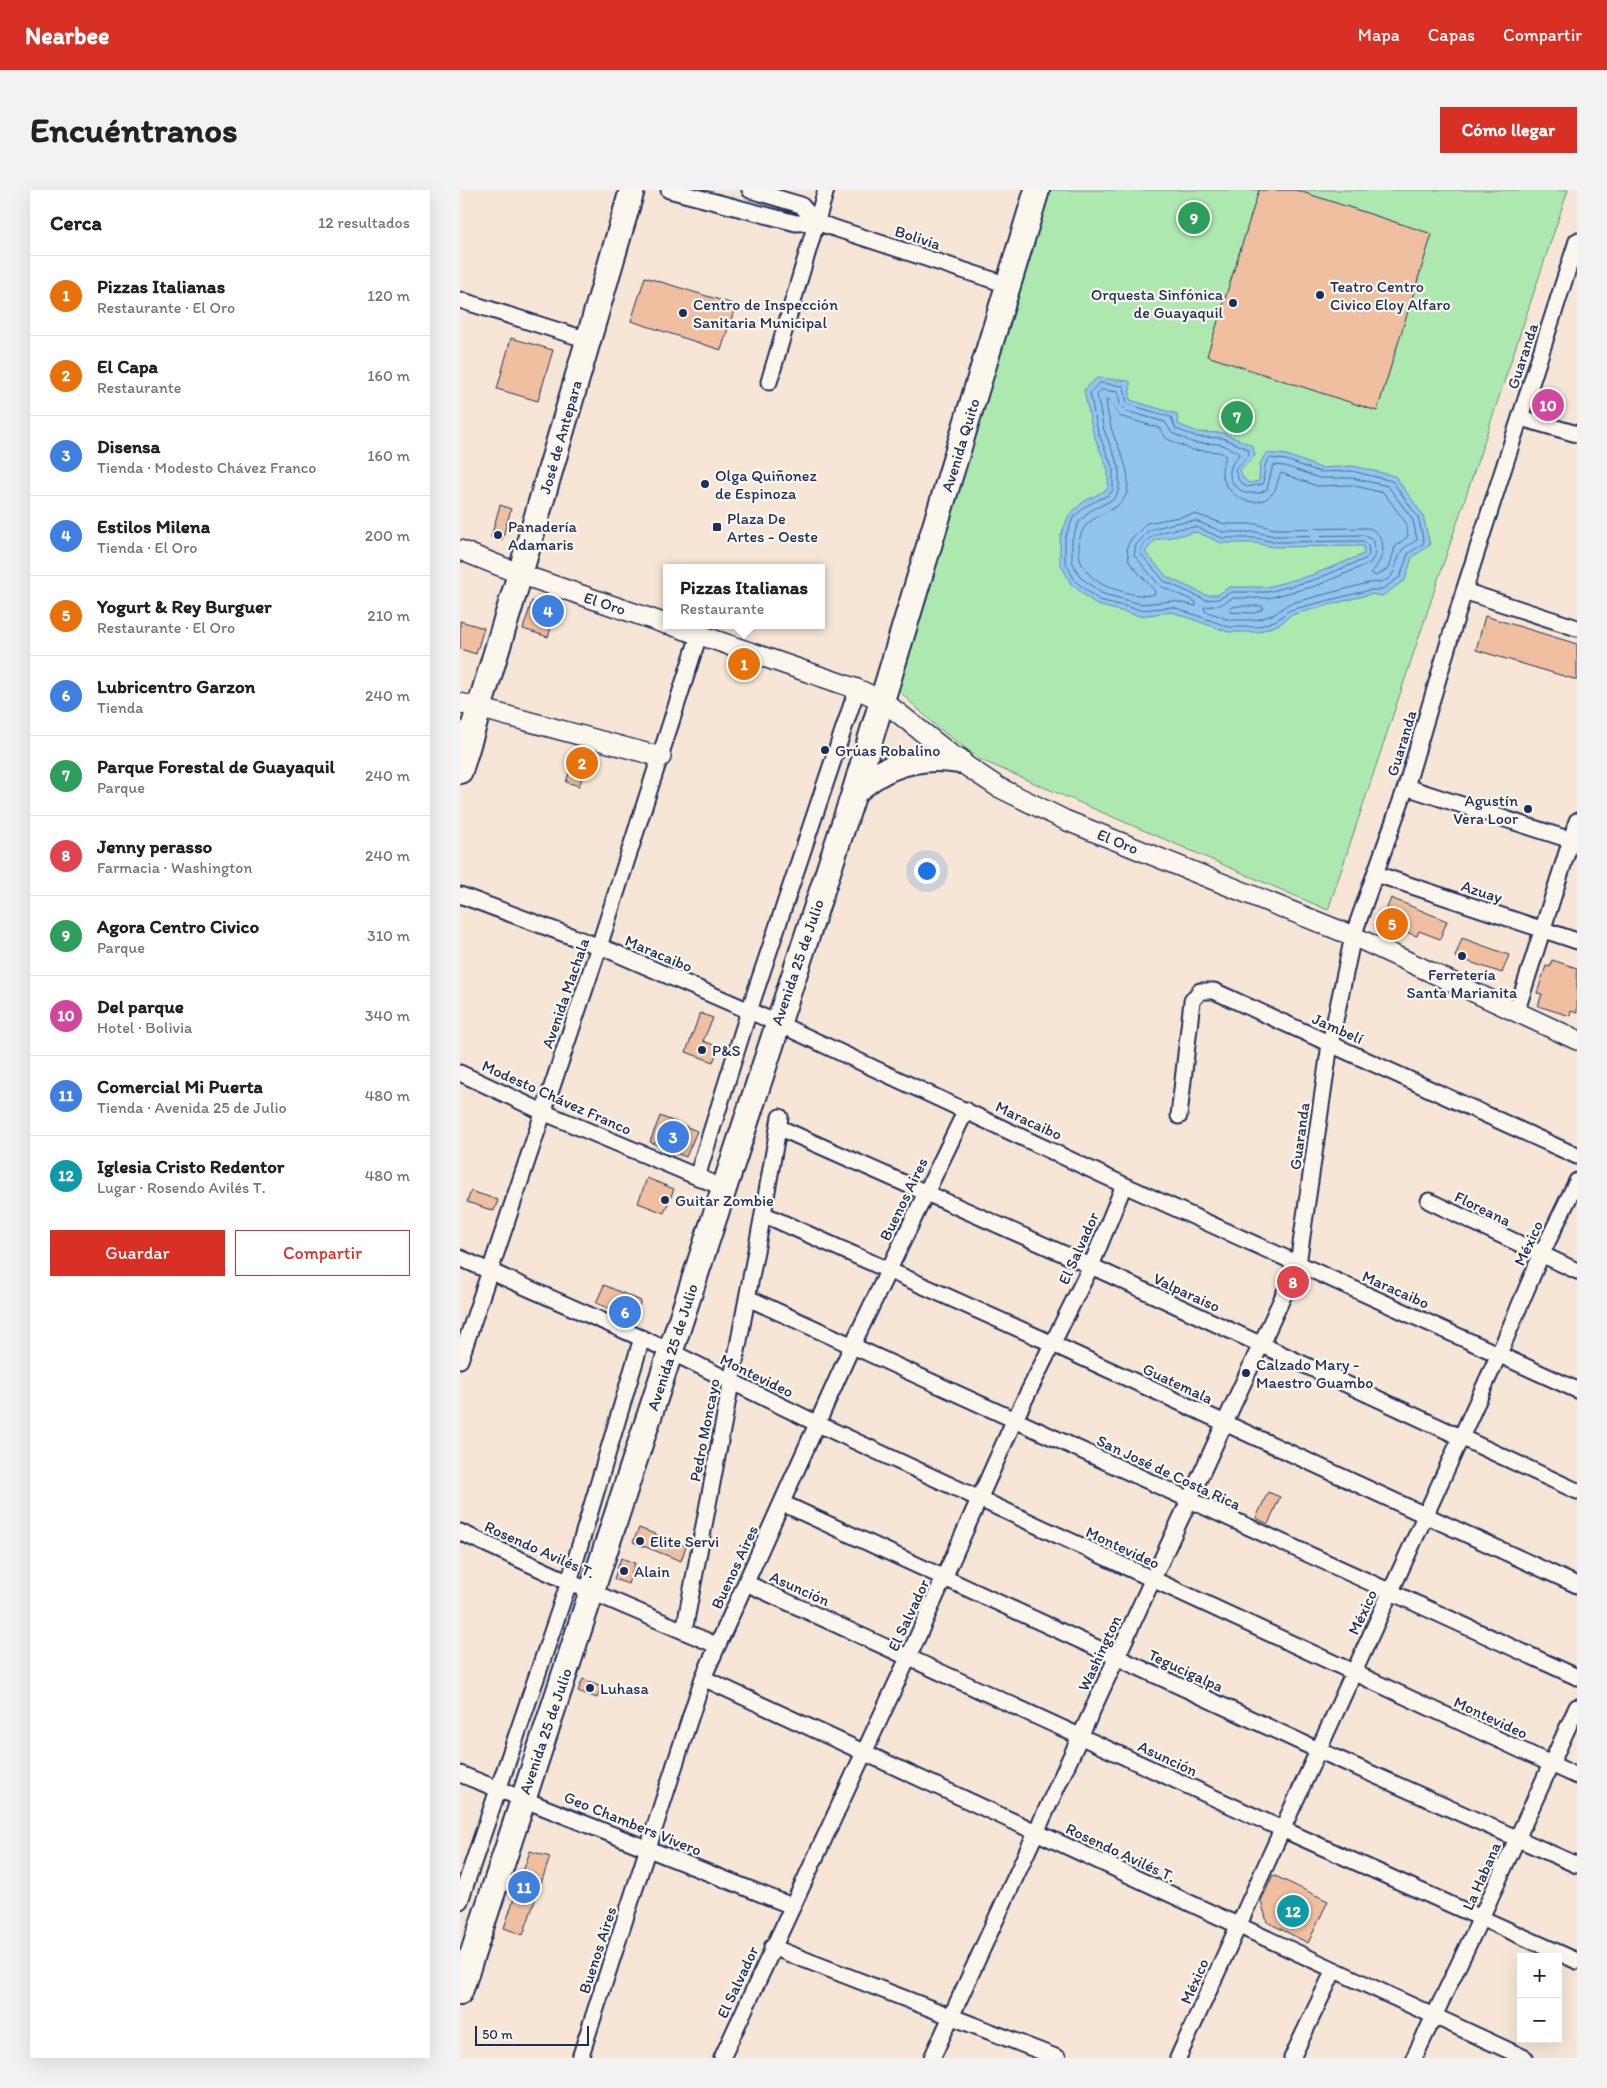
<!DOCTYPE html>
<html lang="es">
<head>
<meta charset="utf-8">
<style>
	:root { --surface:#fff; --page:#f2f2f2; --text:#222; --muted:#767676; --line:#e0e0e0; --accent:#d93025 }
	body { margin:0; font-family:Itim,sans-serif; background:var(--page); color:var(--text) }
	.controls { position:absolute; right:15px; bottom:15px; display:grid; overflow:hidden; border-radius:0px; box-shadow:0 5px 20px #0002 }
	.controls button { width:45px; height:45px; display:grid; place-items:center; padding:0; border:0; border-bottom:1px solid var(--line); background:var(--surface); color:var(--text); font:25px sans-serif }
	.scale { position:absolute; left:15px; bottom:12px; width:114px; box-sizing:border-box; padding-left:5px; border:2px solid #1b2f5e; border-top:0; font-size:14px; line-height:18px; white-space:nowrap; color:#1b2f5e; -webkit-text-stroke:4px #fbf7ec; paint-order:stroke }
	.you { position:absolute; left:466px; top:680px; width:18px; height:18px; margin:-12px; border:4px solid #fff; border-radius:50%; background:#1a73e8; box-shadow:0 0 0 8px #1a73e833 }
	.badge { display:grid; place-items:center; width:32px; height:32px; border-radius:50%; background:var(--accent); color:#fff; font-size:16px; font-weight:700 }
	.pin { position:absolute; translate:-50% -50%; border:2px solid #fff; box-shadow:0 1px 5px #0006 }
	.popup { position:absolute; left:203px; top:374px; width:162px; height:65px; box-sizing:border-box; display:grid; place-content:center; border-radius:0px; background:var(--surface); filter:drop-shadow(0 1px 4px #0005); font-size:16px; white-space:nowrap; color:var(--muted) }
	.popup b { font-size:19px; color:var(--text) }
	.popup::after { content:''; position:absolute; left:50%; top:100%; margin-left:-10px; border:10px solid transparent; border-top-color:var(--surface) }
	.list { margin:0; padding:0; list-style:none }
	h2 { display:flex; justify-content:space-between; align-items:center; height:65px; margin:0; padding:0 20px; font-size:21px }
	h2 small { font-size:16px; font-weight:400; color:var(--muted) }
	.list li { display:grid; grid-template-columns:32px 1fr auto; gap:15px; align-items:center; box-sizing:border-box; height:80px; padding:0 20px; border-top:1px solid var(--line) }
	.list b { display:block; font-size:19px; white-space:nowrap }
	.list p { margin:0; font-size:16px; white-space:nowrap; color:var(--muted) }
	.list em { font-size:16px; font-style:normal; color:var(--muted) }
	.actions { display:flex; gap:10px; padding:15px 20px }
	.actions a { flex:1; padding:11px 0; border:1px solid var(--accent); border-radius:0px; text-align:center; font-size:18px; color:var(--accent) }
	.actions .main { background:var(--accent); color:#fff }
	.map { position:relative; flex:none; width:1117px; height:1868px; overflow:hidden; border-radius:0px }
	header { display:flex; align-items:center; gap:30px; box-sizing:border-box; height:70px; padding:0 25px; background:var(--accent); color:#fff }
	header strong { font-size:24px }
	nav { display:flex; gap:28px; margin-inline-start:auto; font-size:18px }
	.intro { display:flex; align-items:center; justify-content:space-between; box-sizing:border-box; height:120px; padding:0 30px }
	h1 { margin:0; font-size:35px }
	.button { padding:12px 22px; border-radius:0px; background:var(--accent); color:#fff; font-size:18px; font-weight:700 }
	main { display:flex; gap:30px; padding:0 30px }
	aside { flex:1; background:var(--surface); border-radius:0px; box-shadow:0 5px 20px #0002 }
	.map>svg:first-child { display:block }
</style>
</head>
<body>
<header>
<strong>Nearbee</strong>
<nav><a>Mapa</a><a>Capas</a><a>Compartir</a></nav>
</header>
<div class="intro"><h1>Encuéntranos</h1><a class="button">Cómo llegar</a></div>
<main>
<aside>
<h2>Cerca<small>12 resultados</small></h2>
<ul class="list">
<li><span class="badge" style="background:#e8710a">1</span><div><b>Pizzas Italianas</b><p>Restaurante · El Oro</p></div><em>120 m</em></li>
<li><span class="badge" style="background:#e8710a">2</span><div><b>El Capa</b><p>Restaurante</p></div><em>160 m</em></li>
<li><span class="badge" style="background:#3f7fe0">3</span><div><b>Disensa</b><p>Tienda · Modesto Chávez Franco</p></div><em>160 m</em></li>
<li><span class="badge" style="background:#3f7fe0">4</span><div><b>Estilos Milena</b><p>Tienda · El Oro</p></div><em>200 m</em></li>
<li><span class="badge" style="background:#e8710a">5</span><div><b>Yogurt &amp; Rey Burguer</b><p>Restaurante · El Oro</p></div><em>210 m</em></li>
<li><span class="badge" style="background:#3f7fe0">6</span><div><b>Lubricentro Garzon</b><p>Tienda</p></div><em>240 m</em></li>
<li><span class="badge" style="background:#2e9e5b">7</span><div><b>Parque Forestal de Guayaquil</b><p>Parque</p></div><em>240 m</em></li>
<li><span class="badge" style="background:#e0444e">8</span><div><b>Jenny perasso</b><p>Farmacia · Washington</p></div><em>240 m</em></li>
<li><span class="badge" style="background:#2e9e5b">9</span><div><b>Agora Centro Civico</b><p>Parque</p></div><em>310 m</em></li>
<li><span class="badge" style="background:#d1479c">10</span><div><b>Del parque</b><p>Hotel · Bolivia</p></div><em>340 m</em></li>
<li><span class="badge" style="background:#3f7fe0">11</span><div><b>Comercial Mi Puerta</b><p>Tienda · Avenida 25 de Julio</p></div><em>480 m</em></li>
<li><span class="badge" style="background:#0f9aa8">12</span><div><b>Iglesia Cristo Redentor</b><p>Lugar · Rosendo Avilés T.</p></div><em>480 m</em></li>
</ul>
<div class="actions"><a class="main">Guardar</a><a>Compartir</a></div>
</aside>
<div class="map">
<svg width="1117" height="1868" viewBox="0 0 1117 1868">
	<rect width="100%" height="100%" fill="#f7e6d5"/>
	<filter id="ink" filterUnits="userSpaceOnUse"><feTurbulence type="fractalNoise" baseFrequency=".02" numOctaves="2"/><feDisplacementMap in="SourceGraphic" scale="10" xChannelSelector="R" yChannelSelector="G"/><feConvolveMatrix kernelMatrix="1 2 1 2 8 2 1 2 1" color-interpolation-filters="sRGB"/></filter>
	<g filter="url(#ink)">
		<path fill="#ade9ae" stroke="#648c86" d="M590,0H1108L868,720L521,570L477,537L438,500Z"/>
		<path fill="#91c5ef" stroke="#6289b5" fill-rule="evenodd" d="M637,188L670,191V210L717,224L718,234L738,242L763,243L793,256L795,266L780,280L783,288L789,293L799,291L800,274L806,263L827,265L861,278L893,276L935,286L963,325L970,355L952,367L945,390L922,406L911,404L831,425L820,434L798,442H768L712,422L680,426L637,415L611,394L600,373V347L609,325L623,312L648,299V280L633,243L624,200ZM737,342L761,353H795L813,357L903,356L904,364L852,385L807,397H770L757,405H746L707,387L685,362L695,350Z"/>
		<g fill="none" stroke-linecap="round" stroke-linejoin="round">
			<path stroke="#4a6b98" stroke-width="1" d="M640,193L664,196L667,214L711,227L716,239L737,247L762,248L788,259L789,265L775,280L779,291L787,297L803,294L805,275L810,268L826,270L860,282L892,281L932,291L958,327L964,353L948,364L940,387L921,400H910L830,420L817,430L797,437H769L713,417L681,420L639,410L615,391L605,371V348L613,328L626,316L650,304L653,299V279L638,242L630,203Z
				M642,200L658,202L660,215L666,221L705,232L712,243L734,253L760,254L778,262L779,265C765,280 767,293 785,303H800L807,299L813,275L825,276L859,288H892L928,296L953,330L957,350C952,354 944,356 941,362C931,383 938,392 908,393L828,414L815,424L796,430H770L745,421L744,417L760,415L773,408H808L856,396L910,373L915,365L914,351L904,345L814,346L796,342H763L736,331L715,333L689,340L676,355L674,365L700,396L736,412V416L713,411L681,414L643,404L620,387L612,371V349L619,332L630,321L654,309L659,300V277L644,240L637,205Z
				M648,208L659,226L699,238L707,249L732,260L759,262L765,265C766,271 761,276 762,283C765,305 794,323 812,304C818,298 817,289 821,283L857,296L891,295L924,303L946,333L948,346L935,357L929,378L916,386L911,383C924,370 930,347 909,338L815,339L796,334H765L735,324L687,333L671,349L667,357L669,372L695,401V404C681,408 668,403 654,399C641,396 628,386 622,374C619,368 619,363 619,356C619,320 661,327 667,302C672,277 657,259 651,237C649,228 647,219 646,211Z
				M736,337L762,348H796L813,352L903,351L908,355L909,365L905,369L854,390L808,402H772L758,409L746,410L704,391L680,363C684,340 718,339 736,337Z
				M776,416H802L804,418L795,423L770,422V419Z"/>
		</g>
		<path fill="#efbf9f" stroke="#1b2f5e" d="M799,0H836L972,44L917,221L747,166Z
			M185,87L276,115L261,160L171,131Z
			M51,148L93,160L78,211L37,199Z
			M40,315L51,319L42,350L31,347Z
			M72,411L97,419L88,447L63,439Z
			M1025,426L1117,454V490L1016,460Z
			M0,431L24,438L16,464L0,459Z
			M117,560L130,565L119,596L106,592Z
			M931,708L987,731L980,749L959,741L957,746L921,733Z
			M1002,748L1049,765L1042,783L995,767Z
			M1092,770L1117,778V823L1111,821L1110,826L1078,816L1082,804L1077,803L1086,776L1090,777Z
			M240,823L253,828L243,851L259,857L253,872L226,862Z
			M200,926L237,941L226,967L190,952Z
			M187,988L214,999L204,1023L178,1013Z
			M11,1001L38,1010L34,1021L7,1012Z
			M144,1095L181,1111L173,1129L136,1113Z
			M808,1302L820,1307L808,1334L796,1328Z
			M179,1338L226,1356L221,1371L173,1352Z
			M161,1368L175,1373L168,1394L154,1389Z
			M123,1489L142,1496L137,1508L118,1501Z
			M70,1661L90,1667L63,1745L44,1738Z
			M813,1685L868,1711L848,1753L807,1732L801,1711Z"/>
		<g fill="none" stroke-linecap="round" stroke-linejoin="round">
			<defs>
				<path id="minor" d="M209,0L336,33L356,32L548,95
					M290,0L341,15L356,32
					M0,110L128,150
					M309,192L366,0
					M1061,228L1117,244
					M1004,401L1117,438
					M946,597L1117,652
					M916,684L1117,751
					M0,705L151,761L317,833L664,995L1117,1200
					M1056,823L1117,631
					M0,883L83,922L264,998
					M719,926L732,811L740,801H754L1117,966
					M320,938L631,1076L1117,1301
					M237,987L289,821L397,499
					M969,1011L1117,1081
					M303,1024L593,1154L1117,1395
					M0,1068L197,1155L358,1234L1117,1586
					M288,1108L1117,1487
					M0,1170L136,766L239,445
					M322,1313L858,1560L1117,1675
					M0,1342L109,1392L256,1455
					M286,1393L822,1639L1117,1771
					M224,1441L303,1024L320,927
					M243,1488L1065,1868
					M0,1584L332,1716
					M0,1711L109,1392L182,1148
					M312,1757L598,1868
					M120,1868L243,1488L392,1156L506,920
					M262,1868L449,1466L554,1231L631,1076L664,995
					M472,1868L838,1074L870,854L893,746L946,597L1004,401L1117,51
					M718,1868L1039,1164L1081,1065L1117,991
					M832,1868L874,1780
					M954,1868L1021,1728L1117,1517"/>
				<path id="tertiary" d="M0,360L60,384L206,434
					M211,435L397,499L423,511L499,571L538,597L605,630L893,746L1117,850
					M0,513L201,567"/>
				<path id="primary" d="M0,581L60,384L172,0
					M394,603C423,575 459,564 499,571
					M0,1802L394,603L577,0"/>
			</defs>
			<use href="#minor" stroke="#1b2f5e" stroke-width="19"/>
			<use href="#tertiary" stroke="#1b2f5e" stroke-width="22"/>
			<use href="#primary" stroke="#1b2f5e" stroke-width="28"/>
			<use href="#minor" stroke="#fbf7ec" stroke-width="15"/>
			<use href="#tertiary" stroke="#fbf7ec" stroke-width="19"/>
			<use href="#primary" stroke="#fbf7ec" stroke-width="24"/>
		</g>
	</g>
	<g fill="#1b2f5e" stroke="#fbf7ec" stroke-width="2">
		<circle cx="860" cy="105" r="5"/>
		<circle cx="773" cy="113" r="5"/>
		<circle cx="223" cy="123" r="5"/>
		<circle cx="245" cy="294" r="5"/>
		<rect x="252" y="332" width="10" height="10" rx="2.5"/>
		<circle cx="38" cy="345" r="5"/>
		<circle cx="365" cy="560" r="5"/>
		<circle cx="1068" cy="619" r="5"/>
		<circle cx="1002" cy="766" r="5"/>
		<circle cx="242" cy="860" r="5"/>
		<circle cx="205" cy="1010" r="5"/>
		<circle cx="786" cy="1183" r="5"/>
		<circle cx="180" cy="1351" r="5"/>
		<circle cx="164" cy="1381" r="5"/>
		<circle cx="130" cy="1498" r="5"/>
	</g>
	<g text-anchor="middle" stroke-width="4.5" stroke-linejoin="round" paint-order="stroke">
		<g font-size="16" fill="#1b2f5e" stroke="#fbf7ec">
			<text transform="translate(458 47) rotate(18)" y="6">Bolivia</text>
			<text transform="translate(1062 166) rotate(-72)" y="6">Guaranda</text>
			<text transform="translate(100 247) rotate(-74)" y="6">José de Antepara</text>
			<text transform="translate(500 255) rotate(-73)" y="6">Avenida Quito</text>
			<text transform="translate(145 413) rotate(18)" y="6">El Oro</text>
			<text transform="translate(941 553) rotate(-73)" y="6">Guaranda</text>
			<text transform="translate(658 651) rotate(22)" y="6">El Oro</text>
			<text transform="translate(1022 701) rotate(18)" y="6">Azuay</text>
			<text transform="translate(199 763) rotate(23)" y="6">Maracaibo</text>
			<text transform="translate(337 772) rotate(-71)" y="6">Avenida 25 de Julio</text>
			<text transform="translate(105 803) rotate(-71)" y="6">Avenida Machala</text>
			<text transform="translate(878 838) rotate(24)" y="6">Jambelí</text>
			<text transform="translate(97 907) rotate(24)" y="6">Modesto Chávez Franco</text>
			<text transform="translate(569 930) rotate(25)" y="6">Maracaibo</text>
			<text transform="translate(839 946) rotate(-82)" y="6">Guaranda</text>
			<text transform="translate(443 1009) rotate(-64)" y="6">Buenos Aires</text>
			<text transform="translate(1023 1018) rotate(26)" y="6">Floreana</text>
			<text transform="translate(1068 1053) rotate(-65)" y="6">México</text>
			<text transform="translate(618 1058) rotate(-66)" y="6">El Salvador</text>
			<text transform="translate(936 1099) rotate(24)" y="6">Maracaibo</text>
			<text transform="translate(727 1102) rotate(25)" y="6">Valparaiso</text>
			<text transform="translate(212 1157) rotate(-72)" y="6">Avenida 25 de Julio</text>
			<text transform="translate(297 1185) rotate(26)" y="6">Montevideo</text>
			<text transform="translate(718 1193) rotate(25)" y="6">Guatemala</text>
			<text transform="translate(244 1240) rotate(-79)" y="6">Pedro Moncayo</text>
			<text transform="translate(709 1282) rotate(25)" y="6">San José de Costa Rica</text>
			<text transform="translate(663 1357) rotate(25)" y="6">Montevideo</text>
			<text transform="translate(80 1359) rotate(24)" y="6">Rosendo Avilés T.</text>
			<text transform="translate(274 1377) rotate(-65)" y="6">Buenos Aires</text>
			<text transform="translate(340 1398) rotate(24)" y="6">Asunción</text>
			<text transform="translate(902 1422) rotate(-65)" y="6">México</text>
			<text transform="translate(448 1425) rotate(-65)" y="6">El Salvador</text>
			<text transform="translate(639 1463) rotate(-65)" y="6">Washington</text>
			<text transform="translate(726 1480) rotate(25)" y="6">Tegucigalpa</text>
			<text transform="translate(1031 1527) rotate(25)" y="6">Montevideo</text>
			<text transform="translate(85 1541) rotate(-71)" y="6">Avenida 25 de Julio</text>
			<text transform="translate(708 1568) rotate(25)" y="6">Asunción</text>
			<text transform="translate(173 1633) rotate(22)" y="6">Geo Chambers Vivero</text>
			<text transform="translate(661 1662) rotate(25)" y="6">Rosendo Avilés T.</text>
			<text transform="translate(1021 1686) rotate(-66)" y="6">La Habana</text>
			<text transform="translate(137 1760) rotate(-72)" y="6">Buenos Aires</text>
			<text transform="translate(734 1791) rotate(-66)" y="6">México</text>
			<text transform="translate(277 1792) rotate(-65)" y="6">El Salvador</text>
		</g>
		<g font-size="16" fill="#1b2f5e" stroke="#fbf7ec" text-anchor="start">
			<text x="870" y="102">Teatro Centro<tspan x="870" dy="18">Civico Eloy Alfaro</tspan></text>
			<text x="763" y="110" text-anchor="end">Orquesta Sinfónica<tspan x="763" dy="18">de Guayaquil</tspan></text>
			<text x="233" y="120">Centro de Inspección<tspan x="233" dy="18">Sanitaria Municipal</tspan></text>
			<text x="255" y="291">Olga Quiñonez<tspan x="255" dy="18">de Espinoza</tspan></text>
			<text x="267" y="334">Plaza De<tspan x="267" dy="18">Artes - Oeste</tspan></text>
			<text x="48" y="342">Panadería<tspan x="48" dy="18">Adamaris</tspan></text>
			<text x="375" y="566">Grúas Robalino</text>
			<text x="1058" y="616" text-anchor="end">Agustín<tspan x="1058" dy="18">Vera Loor</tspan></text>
			<text x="1002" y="790" text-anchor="middle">Ferretería<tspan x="1002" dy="18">Santa Marianita</tspan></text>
			<text x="252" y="866">P&amp;S</text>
			<text x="215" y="1016">Guitar Zombie</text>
			<text x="796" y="1180">Calzado Mary -<tspan x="796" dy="18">Maestro Guambo</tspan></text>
			<text x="190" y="1357">Elite Servi</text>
			<text x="174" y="1387">Alain</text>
			<text x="140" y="1504">Luhasa</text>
		</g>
	</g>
</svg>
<div class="controls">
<button>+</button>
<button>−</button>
</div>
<div class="scale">50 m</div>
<div class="you"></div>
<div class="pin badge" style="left:284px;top:474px;background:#e8710a">1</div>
<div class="popup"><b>Pizzas Italianas</b>Restaurante</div>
<div class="pin badge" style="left:122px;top:573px;background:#e8710a">2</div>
<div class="pin badge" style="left:213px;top:947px;background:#3f7fe0">3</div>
<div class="pin badge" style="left:88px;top:421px;background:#3f7fe0">4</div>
<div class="pin badge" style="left:932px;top:734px;background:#e8710a">5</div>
<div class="pin badge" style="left:165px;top:1122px;background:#3f7fe0">6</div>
<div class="pin badge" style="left:777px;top:227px;background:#2e9e5b">7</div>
<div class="pin badge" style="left:833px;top:1092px;background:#e0444e">8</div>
<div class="pin badge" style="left:734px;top:28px;background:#2e9e5b">9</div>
<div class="pin badge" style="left:1088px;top:215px;background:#d1479c">10</div>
<div class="pin badge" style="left:64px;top:1697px;background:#3f7fe0">11</div>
<div class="pin badge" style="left:833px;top:1721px;background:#0f9aa8">12</div>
</div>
</main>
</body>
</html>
